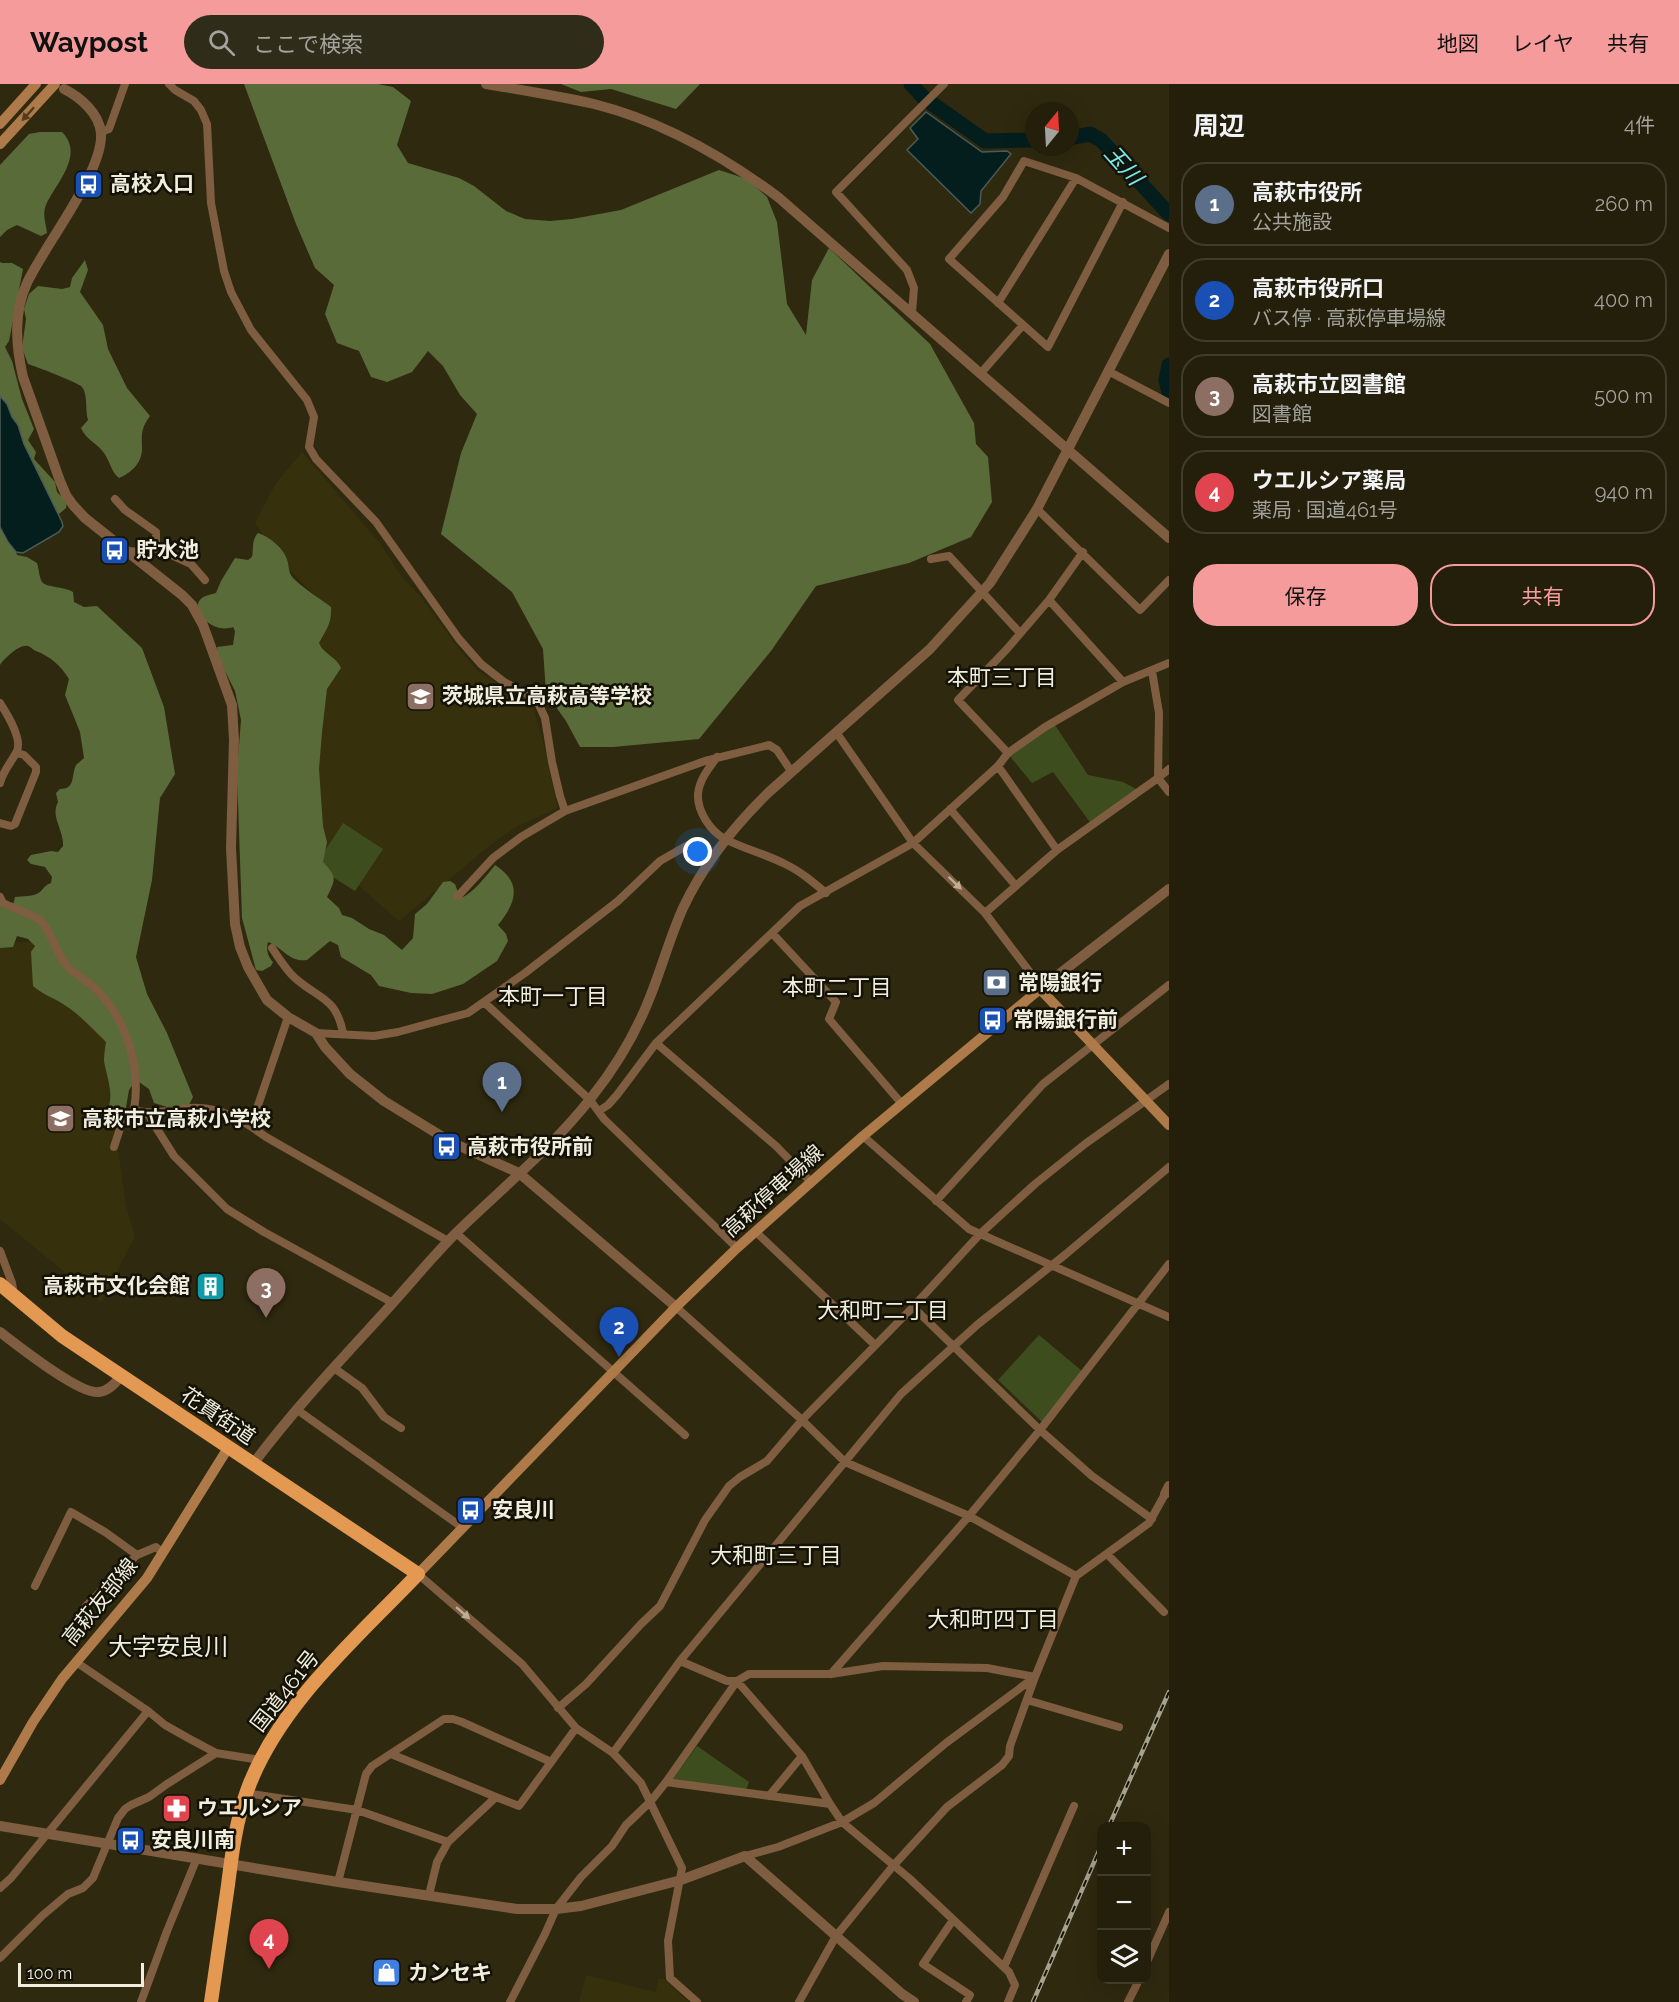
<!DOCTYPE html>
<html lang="ja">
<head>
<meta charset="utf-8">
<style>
	:root { --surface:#231f0b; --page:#2f2c19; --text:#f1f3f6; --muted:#a3a29d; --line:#403d2c; --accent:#f59b9b }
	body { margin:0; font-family:Raleway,"Noto Sans JP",sans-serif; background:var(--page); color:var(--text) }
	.controls { position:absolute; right:18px; bottom:18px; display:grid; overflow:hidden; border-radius:12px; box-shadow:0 6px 24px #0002 }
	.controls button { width:54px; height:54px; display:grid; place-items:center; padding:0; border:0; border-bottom:2px solid var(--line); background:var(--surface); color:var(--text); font:30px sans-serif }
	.compass { position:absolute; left:1025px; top:18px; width:54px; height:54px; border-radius:50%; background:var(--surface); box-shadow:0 6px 24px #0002; rotate:18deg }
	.scale { position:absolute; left:18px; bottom:15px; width:126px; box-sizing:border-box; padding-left:6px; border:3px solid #f1eede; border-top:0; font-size:16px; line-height:21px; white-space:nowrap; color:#f1eede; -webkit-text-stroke:4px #141207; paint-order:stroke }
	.you { position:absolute; left:698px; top:768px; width:21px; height:21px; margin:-15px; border:4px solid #fff; border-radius:50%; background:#1a73e8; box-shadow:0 0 0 9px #1a73e833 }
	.badge { display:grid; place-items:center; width:39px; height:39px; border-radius:50%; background:var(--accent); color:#fff; font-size:20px; font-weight:700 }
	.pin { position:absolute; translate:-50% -50px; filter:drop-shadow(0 2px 3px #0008) }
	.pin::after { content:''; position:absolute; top:32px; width:21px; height:18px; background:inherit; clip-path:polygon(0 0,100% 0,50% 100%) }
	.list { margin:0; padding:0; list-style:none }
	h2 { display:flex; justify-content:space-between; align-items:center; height:78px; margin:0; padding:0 24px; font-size:26px }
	h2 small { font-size:20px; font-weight:400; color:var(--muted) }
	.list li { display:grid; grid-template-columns:39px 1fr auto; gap:18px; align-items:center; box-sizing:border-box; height:84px; margin:0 12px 12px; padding:0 12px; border:2px solid var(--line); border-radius:24px }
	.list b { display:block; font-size:22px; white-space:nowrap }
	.list p { margin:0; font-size:20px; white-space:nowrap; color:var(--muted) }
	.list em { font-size:20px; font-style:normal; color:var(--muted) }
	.actions { display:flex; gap:12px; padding:18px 24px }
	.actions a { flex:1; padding:14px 0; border:2px solid var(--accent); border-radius:24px; text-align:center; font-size:21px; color:var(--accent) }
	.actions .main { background:var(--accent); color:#111 }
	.icon { flex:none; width:33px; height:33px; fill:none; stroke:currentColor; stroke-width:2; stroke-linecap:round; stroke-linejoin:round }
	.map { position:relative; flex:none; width:1169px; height:1918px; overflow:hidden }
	header { display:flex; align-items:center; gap:36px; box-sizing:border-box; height:84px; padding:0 30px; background:var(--accent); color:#111 }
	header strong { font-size:28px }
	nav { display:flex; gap:33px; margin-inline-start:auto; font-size:21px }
	.search { width:420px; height:54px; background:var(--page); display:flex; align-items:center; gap:15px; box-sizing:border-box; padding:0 21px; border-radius:33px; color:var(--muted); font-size:22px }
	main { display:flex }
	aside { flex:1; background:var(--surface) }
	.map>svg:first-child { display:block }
</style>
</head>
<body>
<header>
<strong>Waypost</strong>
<div class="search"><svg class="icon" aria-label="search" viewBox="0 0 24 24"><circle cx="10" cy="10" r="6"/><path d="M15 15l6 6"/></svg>ここで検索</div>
<nav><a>地図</a><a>レイヤ</a><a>共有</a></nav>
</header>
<main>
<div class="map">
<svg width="1169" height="1918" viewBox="0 0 1169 1918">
	<rect width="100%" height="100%" fill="#2f290f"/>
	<path fill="#36300d" d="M302,368L379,458L402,493L420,512L463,570L477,586L533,622L544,662L558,724L518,742L494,758L399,837L312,761L313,644L334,589L314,551L313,510L278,474L255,439L276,399Z
		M33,858L37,902L93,925L127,1005L118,1066L126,1121L135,1153L101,1218L0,1135V859Z
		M586,1891L656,1908L658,1895H664L689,1918H579Z"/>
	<path fill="#3e4d1e" d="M1053,638L1088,691L1123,698L1140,707L1092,741L1053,688L1032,699L1008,670Z
		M343,739L383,765L355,807L315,782Z
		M1039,1251L1082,1287L1042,1338L998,1296Z
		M697,1662L749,1698L746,1706L673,1695Z"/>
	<path fill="#5a6b3a" d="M244,0H378L393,3L411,17L397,61L408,79L459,94L474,102L506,127L525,135L550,137L572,135L621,126L719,86L747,95L767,113L777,138L787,220L806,251L812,196L829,164L930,260L974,339L976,360L988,373L992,418L971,453L909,479L816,502L771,567L699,655L613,663H580L566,637L546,609L543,565L512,508L441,450L461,369L477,330L460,311L443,282L428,267L412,288L387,298L371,293L359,267L337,259L325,230L334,201L315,184L296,140Z
		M561,0H700L676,25L611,5L581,8Z
		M40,48H62C85,71 56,99 46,121C42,131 46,139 47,149L41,152L17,141L7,146L0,153V81L29,50Z
		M85,176L88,186L80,208L103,241L108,265L127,304L150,332C147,336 144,341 143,345C141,352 142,358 142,365C142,379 131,389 119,394C111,388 110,377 104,369C97,359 86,356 81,344L88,336C85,327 88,310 82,303C79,299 35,282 28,280L22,264L26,235L24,225L29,210L38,202L62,205L70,203L72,194Z
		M0,178L2,179H12L23,185L9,257L5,263L12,277L22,315L34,345L28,356L36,368L34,375L55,398L57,408L67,418L66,424L59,430L43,413L38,387L0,367Z
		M0,421L17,471L27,473L37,479C39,484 39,495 43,499C47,503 65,503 73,508L74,518L84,523L97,522L142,564L164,623L175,690L160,714L152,796L136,873L147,910L167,949L193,1013L189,1021L167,1023L154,1019L149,1005L136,996L129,1006L125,1029L112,1035L108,1025C114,1009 107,994 104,977C104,971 105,964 106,958C93,945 81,932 66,922C55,914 43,911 33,902L31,868L35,862L28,855L17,852L13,863L0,864V821L5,824L12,825L15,813C23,812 34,813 40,808C44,804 45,801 51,799L52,793L45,783L31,780L27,776L31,771L51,767L58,768L63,762C64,746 50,733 58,718L56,709L60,705C76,705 71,691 76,681C76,681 83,675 84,674L80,648L65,611L69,595C60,581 51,573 36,567C33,566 31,563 28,562C19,560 4,575 0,581Z
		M258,449C268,452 282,463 286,473C290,481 287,487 293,494C303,504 319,514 331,523C332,539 326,546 319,559C323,570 337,573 341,584L327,605L322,648L319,685L323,742L327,758L323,778C337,793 336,795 327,813L339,824L342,831L352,834L369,845L384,851L402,866L413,854L415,830L427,820L443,798L450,797L455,800L460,814C472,811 487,791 495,781C523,799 516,819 498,841L506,850L508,857L497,877L463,900L432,910L411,909L379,902L371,891L341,873L338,861L330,857L307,876C290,879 282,863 268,858C266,865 267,872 273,878L271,882L262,887L256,886L242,834L237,688L241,636L235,607L226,589L219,580L217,563L233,561L235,547L233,543C212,551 188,524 202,514C204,512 212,510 216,509L221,497L235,474L248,476L252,473C254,463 251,457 258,449Z"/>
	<path fill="#041d1d" stroke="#4b5c57" stroke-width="1.5" d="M926,28L982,68L1007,67L1011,70L981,107L980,120L971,129L907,66L918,55L910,44Z
		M0,312L7,320L12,333L18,341L24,360L62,438L63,442L59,448L23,469L16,468L8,458L0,443Z"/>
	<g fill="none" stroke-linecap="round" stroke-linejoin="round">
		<path stroke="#041d1d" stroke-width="15" d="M911,0L924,14L985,57L1034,56
			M1070,54L1090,50L1101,56L1169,130
			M1169,281L1166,296L1169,309"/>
		<path stroke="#7e5d40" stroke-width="8" d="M169,0L175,6L194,17L201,26L207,40L211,119L224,187L231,208L251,246L307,316L314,333L309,363L316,375L376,438L459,555L481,580L504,598L527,610L539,621L545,634L552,678L560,712L565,727
			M101,48L109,45L125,0
			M1123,118L1048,263L949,175L1003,113L1024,77L1076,94L1169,144
			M998,219L1076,94
			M912,229L914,204L907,186L836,108L944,0
			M1108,287L1169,319
			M981,289L1023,241
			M115,415L125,426L156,448V464L191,480L205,496
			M1037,425L1140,526L1169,496
			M128,467L145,468L156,464
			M931,475L949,472L1020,549
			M1049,516L1123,598
			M0,619C7,630 24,657 16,669C10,680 3,687 0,699
			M836,648L913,759L985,829L1038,899L1040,905
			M1008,669L958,616L1006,566L1049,516L1083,468
			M717,673C709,684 699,696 698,710C697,727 710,747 725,755C744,765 766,770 785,780C800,787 813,798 826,809
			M998,682L1057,766
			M1169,685L1158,694L1169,708
			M950,725L1016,802
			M0,739L11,742L15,740L36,688V683L24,671L17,669
			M458,812L493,774L521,753L565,727L705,677L769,661L777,666L791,687
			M0,813L3,819C11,823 36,832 41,837C53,850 56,871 69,884C77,892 89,898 98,907C127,938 141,983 134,1026
			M985,829L1057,766L1158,694L1159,629L1152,587
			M772,849L836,918L829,935L902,1020
			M272,864C279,874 286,886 295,894C320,916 336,913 343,949
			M485,919L590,1016L604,1035L737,1164
			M316,949L374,952L398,948L468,929L525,889L618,817L660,777L688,761L702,766L712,773
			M656,959L776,1062L811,1098
			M599,1027L608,1021L617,1011L656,959L800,822L913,759L998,682L1008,669L1045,643L1123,598L1169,579
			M147,1029L174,1072L227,1125L264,1148L393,1219
			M251,1042L288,933
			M863,1052L969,1145L1169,1233
			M114,1063L124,1032L134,1026C152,1031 171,1026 189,1024C220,1022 243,1036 266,1053L448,1157
			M936,1117L1043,1000L1169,901
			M755,1147L875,1261
			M456,1149L685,1351
			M0,1167L12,1199L14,1211
			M676,1223L802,1336L845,1378L969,1432L1076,1492
			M913,1223L1040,1346L1092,1392L1152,1435
			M334,1284L362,1304L384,1333L401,1344
			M296,1325L463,1444
			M1108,1471L1164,1528
			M418,1490L522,1580L576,1644L613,1669L641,1699L682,1784L668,1857L670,1894L697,1918
			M35,1502L71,1428L105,1448L137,1471
			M86,1522L137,1471L156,1463L163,1469
			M680,1577L727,1597H737L802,1672L830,1720L666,1698L737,1597L749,1590H831L883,1582L987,1584L1035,1593L946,1659L874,1719L842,1738L778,1763L745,1772
			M76,1578L148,1627L165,1641L188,1654L216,1669L260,1676
			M831,1590L969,1432L1040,1346L1169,1180
			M1027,1616L1119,1643
			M558,1624L586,1600L641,1540L660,1522L705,1436L729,1402L740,1393L767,1377L802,1336L913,1223L980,1150L1035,1100L1085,1060L1169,1000
			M613,1669L680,1577L901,1310L977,1241L1066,1170L1169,1083
			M391,1670L496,1713
			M246,1709L357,1726L448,1758
			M769,1712L802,1672
			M830,1720L842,1738L910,1795L1009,1888L1015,1901L1008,1918
			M338,1798L366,1690L372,1682L444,1635H453L462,1638L551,1678
			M0,1804L11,1794L148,1627
			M429,1811L437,1778L448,1758L496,1713L519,1722L576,1644
			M953,1836L923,1880L970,1911L966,1918
			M0,1874L43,1831L68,1810L83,1804L93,1794L118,1734L125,1725L131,1721L149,1713L167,1700L216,1669
			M1146,1880L1169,1828
			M1004,1883L1074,1722
			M141,1918L167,1847L197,1774
			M510,1918L545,1850L556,1825L581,1793L612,1762L626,1741L651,1717L666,1698
			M799,1918L836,1852L893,1782L947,1723L1002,1681L1009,1672L1010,1662L1035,1593L1076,1492L1149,1439L1165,1410
			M1128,1918L1139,1896"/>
		<path stroke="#7e5d40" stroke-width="10" d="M486,0C522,6 559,12 594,20C662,37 723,72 778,113L1169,454
			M64,5C80,13 99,29 101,49C104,87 44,162 27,199C13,229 16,262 23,293L60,397L66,411L73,421L85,434L182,511L192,521L203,541L232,621L234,656L231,764L235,840L240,863L248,883L267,916L288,933L316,949L325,963L350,990L384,1017L451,1058L519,1089L676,1223
			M1040,905L1169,805
			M0,1248C17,1261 80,1311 99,1308C109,1307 115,1299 121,1292
			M253,1380C292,1328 336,1281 380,1233C406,1205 430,1175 456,1149C501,1105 552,1064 591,1014C615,984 636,949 650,913C662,883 670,853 683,824C704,779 734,742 769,708L930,565L990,499L1037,425L1169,170
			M1165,1410L1169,1402
			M0,1742L338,1798L517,1825H556L581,1822L681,1796L745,1772L902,1910L914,1918"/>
		<path stroke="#ae7a49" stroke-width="10" d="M0,40L36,0
			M0,60L55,0
			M418,1490L676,1223L737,1164L863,1052L1040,905L1169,1041
			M0,1696L33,1638L62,1595L147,1494L228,1364"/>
		<path stroke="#e49952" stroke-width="14" d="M0,1200L62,1252L418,1490C356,1555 278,1621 247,1707C236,1737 232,1769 228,1801C222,1840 217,1879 211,1918"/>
		<defs>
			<path id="rail" d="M1109,1742L1169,1608
				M1033,1918L1102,1760"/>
		</defs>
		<use href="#rail" stroke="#a6a28e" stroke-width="4.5"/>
		<use href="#rail" stroke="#141207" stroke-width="2" stroke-dasharray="7" stroke-linecap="butt"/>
	</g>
	<defs><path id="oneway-solid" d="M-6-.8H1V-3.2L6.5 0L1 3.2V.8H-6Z" transform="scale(1.5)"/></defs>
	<use fill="#523c21" href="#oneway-solid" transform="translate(28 30) rotate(132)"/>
	<g fill="#bdad97">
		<use href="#oneway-solid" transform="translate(955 799) rotate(44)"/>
		<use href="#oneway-solid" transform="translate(463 1529) rotate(41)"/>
	</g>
	<defs>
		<symbol id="bus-square" viewBox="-11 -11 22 22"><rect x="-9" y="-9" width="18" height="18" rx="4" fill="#1a4fb4" stroke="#141207"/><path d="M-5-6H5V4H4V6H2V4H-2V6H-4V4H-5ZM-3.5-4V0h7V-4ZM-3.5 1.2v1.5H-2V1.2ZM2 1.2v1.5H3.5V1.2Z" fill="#fff"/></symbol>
		<symbol id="school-square" viewBox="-11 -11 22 22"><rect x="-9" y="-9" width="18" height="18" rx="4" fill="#8d6e63" stroke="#141207"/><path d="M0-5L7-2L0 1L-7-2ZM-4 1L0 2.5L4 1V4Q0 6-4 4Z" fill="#fff"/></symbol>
		<symbol id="bank-square" viewBox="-11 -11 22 22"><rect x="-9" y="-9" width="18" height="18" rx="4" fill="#5c6f8a" stroke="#141207"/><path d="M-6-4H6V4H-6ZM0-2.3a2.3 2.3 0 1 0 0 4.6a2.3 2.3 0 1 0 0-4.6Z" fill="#fff"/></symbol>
		<symbol id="building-square" viewBox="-11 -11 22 22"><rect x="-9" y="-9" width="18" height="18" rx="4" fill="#0f9aa8" stroke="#141207"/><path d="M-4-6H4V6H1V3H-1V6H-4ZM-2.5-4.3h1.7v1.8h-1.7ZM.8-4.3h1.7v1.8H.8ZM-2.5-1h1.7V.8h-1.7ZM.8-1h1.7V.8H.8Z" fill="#fff"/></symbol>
		<symbol id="pharmacy-square" viewBox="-11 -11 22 22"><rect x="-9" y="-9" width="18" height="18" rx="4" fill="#e0444e" stroke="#141207"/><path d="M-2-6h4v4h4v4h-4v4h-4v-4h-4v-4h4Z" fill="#fff"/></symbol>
		<symbol id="shop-square" viewBox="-11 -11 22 22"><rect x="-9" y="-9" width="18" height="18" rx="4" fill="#3f7fe0" stroke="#141207"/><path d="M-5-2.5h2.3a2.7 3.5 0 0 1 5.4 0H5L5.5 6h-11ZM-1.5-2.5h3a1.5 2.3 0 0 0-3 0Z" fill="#fff"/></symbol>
	</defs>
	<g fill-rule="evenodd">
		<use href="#bus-square" x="72" y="84" width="33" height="33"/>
		<use href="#bus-square" x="98" y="450" width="33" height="33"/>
		<use href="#school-square" x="404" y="596" width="33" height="33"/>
		<use href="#bank-square" x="980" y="882" width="33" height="33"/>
		<use href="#bus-square" x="976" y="920" width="33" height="33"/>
		<use href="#school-square" x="44" y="1018" width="33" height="33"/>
		<use href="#bus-square" x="430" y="1046" width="33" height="33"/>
		<use href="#building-square" x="194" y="1186" width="33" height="33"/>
		<use href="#bus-square" x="454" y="1410" width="33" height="33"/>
		<use href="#pharmacy-square" x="160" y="1708" width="33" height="33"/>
		<use href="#bus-square" x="114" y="1740" width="33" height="33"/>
		<use href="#shop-square" x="370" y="1872" width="33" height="33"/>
	</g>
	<g text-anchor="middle" stroke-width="5" stroke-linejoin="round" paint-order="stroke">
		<g font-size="21" font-weight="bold" fill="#f1eede" stroke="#141207" text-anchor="start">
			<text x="110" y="107">高校入口</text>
			<text x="136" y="473">貯水池</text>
			<text x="442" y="619">茨城県立高萩高等学校</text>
			<text x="1018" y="906">常陽銀行</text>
			<text x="1013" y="943">常陽銀行前</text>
			<text x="82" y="1042">高萩市立高萩小学校</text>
			<text x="467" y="1070">高萩市役所前</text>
			<text x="190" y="1209" text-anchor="end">高萩市文化会館</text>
			<text x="492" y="1433">安良川</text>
			<text x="197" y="1731">ウエルシア</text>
			<text x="151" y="1763">安良川南</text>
			<text x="408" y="1896">カンセキ</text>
		</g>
		<g font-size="21" fill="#f1eede" stroke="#141207">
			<text transform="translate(773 1107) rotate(-42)" y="7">高萩停車場線</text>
			<text transform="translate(218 1332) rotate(34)" y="7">花貫街道</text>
			<text transform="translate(100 1518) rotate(-51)" y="7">高萩友部線</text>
			<text transform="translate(285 1607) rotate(-52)" y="7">国道461号</text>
		</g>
		<g font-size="22" font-style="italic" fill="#77ecef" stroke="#141207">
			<text transform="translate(1124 81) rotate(48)" y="8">玉川</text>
		</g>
		<g font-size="22" fill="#f1eede" stroke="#141207">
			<text x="1002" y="601">本町三丁目</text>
			<text x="837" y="911">本町二丁目</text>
			<text x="553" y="920">本町一丁目</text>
			<text x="883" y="1234">大和町二丁目</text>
			<text x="776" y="1479">大和町三丁目</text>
			<text x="993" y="1543">大和町四丁目</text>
		</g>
		<g font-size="24" fill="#f1eede" stroke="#141207">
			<text x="168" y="1571">大字安良川</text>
		</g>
	</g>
</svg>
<div class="controls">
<button>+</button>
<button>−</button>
<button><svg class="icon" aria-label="layers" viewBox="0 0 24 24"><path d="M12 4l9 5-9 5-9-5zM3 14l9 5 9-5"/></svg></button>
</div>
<svg class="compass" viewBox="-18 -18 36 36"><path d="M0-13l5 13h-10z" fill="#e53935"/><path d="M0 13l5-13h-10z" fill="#a3a29d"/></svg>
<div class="scale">100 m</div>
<div class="you"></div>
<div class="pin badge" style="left:502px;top:1028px;background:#5c6f8a">1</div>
<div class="pin badge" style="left:619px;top:1273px;background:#1a4fb4">2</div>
<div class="pin badge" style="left:266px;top:1234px;background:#8d6e63">3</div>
<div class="pin badge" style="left:269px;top:1885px;background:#e0444e">4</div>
</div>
<aside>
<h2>周辺<small>4件</small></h2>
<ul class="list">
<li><span class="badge" style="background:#5c6f8a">1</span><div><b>高萩市役所</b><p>公共施設</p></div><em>260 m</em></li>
<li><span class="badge" style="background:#1a4fb4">2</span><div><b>高萩市役所口</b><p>バス停 · 高萩停車場線</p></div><em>400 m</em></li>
<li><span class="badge" style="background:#8d6e63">3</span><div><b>高萩市立図書館</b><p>図書館</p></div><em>500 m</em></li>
<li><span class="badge" style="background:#e0444e">4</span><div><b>ウエルシア薬局</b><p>薬局 · 国道461号</p></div><em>940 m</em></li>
</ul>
<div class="actions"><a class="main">保存</a><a>共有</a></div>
</aside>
</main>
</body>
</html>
